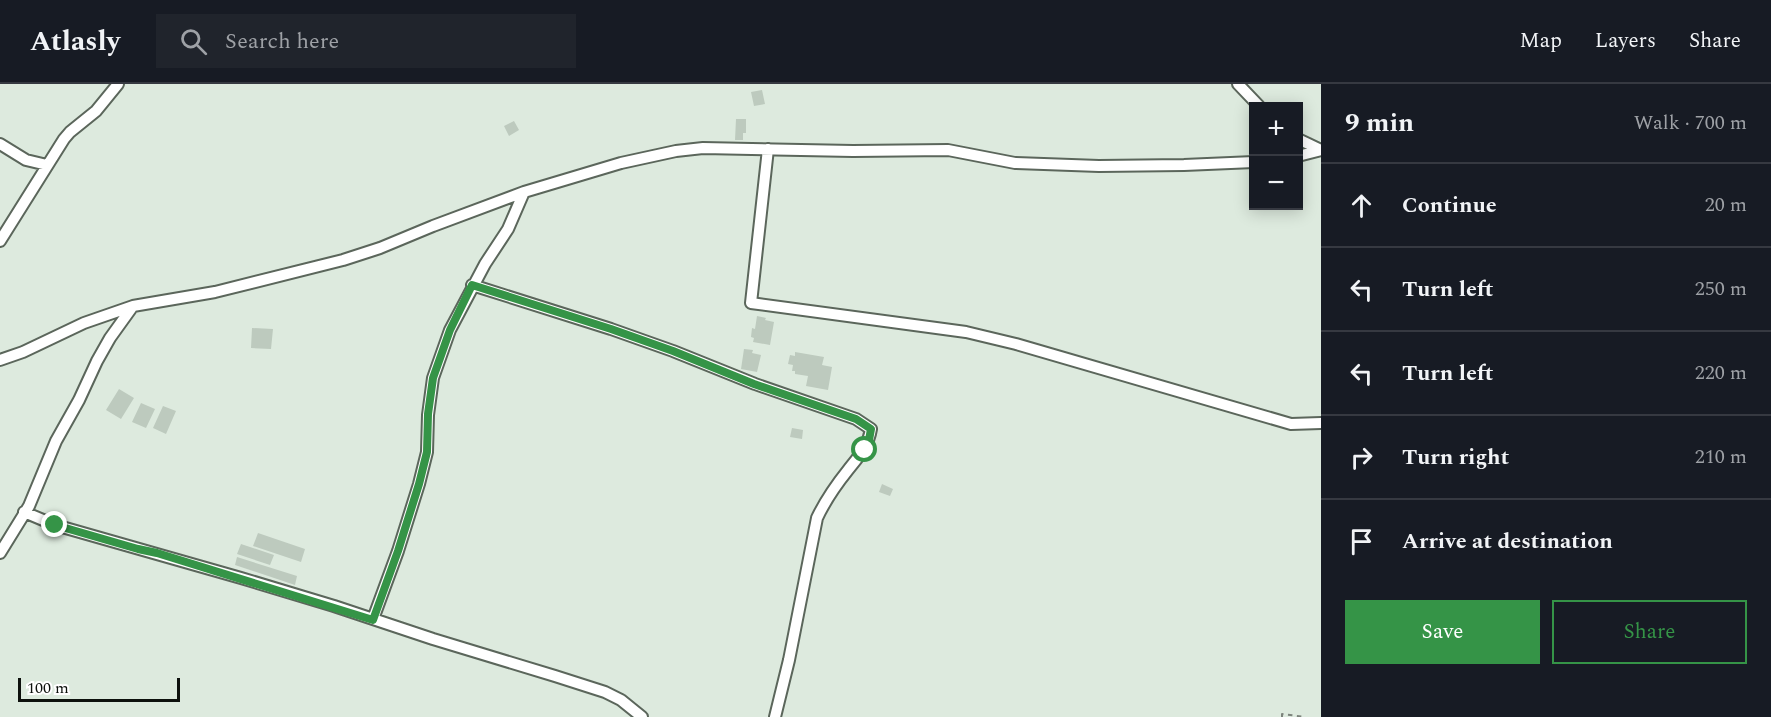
<!DOCTYPE html>
<html lang="en">
<head>
<meta charset="utf-8">
<style>
	:root { --surface:#171b24; --page:#20242c; --text:#f1f3f6; --muted:#9ea1a6; --line:#363941; --accent:#359447 }
	body { margin:0; font-family:Spectral,serif; background:var(--page); color:var(--text) }
	.controls { position:absolute; right:18px; top:18px; display:grid; overflow:hidden; border-radius:0px; box-shadow:0 3px 15px #0003 }
	.controls button { width:54px; height:54px; display:grid; place-items:center; padding:0; border:0; border-bottom:2px solid var(--line); background:var(--surface); color:var(--text); font:30px sans-serif }
	.scale { position:absolute; left:18px; bottom:15px; width:162px; box-sizing:border-box; padding-left:6px; border:3px solid #0d110d; border-top:0; font-size:16px; line-height:21px; white-space:nowrap; color:#0d110d; -webkit-text-stroke:4px #fff; paint-order:stroke }
	.stop { position:absolute; width:18px; height:18px; margin:-14px; border:4px solid #359447; border-radius:50%; background:#fff }
	.stop.end { background:#359447; border-color:#fff; box-shadow:0 2px 6px #0008 }
	.list { margin:0; padding:0; list-style:none }
	h2 { display:flex; justify-content:space-between; align-items:center; height:78px; margin:0; padding:0 24px; font-size:26px }
	h2 small { font-size:20px; font-weight:400; color:var(--muted) }
	.list li { display:grid; grid-template-columns:39px 1fr auto; gap:18px; align-items:center; box-sizing:border-box; height:84px; padding:0 24px; border-top:2px solid var(--line) }
	.list b { display:block; font-size:22px; white-space:nowrap }
	.list em { font-size:20px; font-style:normal; color:var(--muted) }
	.actions { display:flex; gap:12px; padding:18px 24px }
	.actions a { flex:1; padding:14px 0; border:2px solid var(--accent); border-radius:0px; text-align:center; font-size:21px; color:var(--accent) }
	.actions .main { background:var(--accent); color:#fff }
	.icon { flex:none; width:33px; height:33px; fill:none; stroke:currentColor; stroke-width:2; stroke-linecap:round; stroke-linejoin:round }
	.map { position:relative; flex:none; width:1321px; height:633px; overflow:hidden }
	header { display:flex; align-items:center; gap:36px; box-sizing:border-box; height:84px; padding:0 30px; background:var(--surface); border-bottom:2px solid var(--line) }
	header strong { font-size:28px }
	nav { display:flex; gap:33px; margin-inline-start:auto; font-size:21px }
	.search { width:420px; height:54px; background:var(--page); display:flex; align-items:center; gap:15px; box-sizing:border-box; padding:0 21px; border-radius:0px; color:var(--muted); font-size:22px }
	main { display:flex }
	aside { flex:1; background:var(--surface) }
	.map>svg:first-child { display:block }
</style>
</head>
<body>
<header>
<strong>Atlasly</strong>
<div class="search"><svg class="icon" aria-label="search" viewBox="0 0 24 24"><circle cx="10" cy="10" r="6"/><path d="M15 15l6 6"/></svg>Search here</div>
<nav><a>Map</a><a>Layers</a><a>Share</a></nav>
</header>
<main>
<div class="map">
<svg width="1321" height="633" viewBox="0 0 1321 633">
	<rect width="100%" height="100%" fill="#ddeade"/>
	<path fill="#bdcabe" d="M762,6L765,20L754,22L751,8Z
		M736,35H746V49H743V56H735Z
		M514,37L519,46L509,52L504,42Z
		M757,232L766,234L765,236L774,238L770,261L753,258L754,254L751,253L752,244L755,245Z
		M252,244L273,245L271,265L251,264Z
		M744,265L753,266L752,269L761,271L757,288L741,285Z
		M795,268L824,273L822,281L832,283L828,306L806,302L808,292L795,290V287H792L793,281L788,280L790,271L795,272Z
		M119,305L134,314L121,335L106,326Z
		M141,319L155,325L146,344L132,338Z
		M163,322L176,327L166,350L153,344Z
		M792,344L803,346L802,355L790,353Z
		M882,400L893,405L890,412L879,408Z
		M258,449L305,465L301,478L253,462Z
		M241,460L274,471L270,481L237,470Z
		M237,473L297,492L295,501L235,481Z"/>
	<g fill="none" stroke-linecap="round" stroke-linejoin="round">
		<defs>
			<path id="street" d="M1238,0L1259,22
				M1298,55L1321,66
				M0,60L26,76L47,81
				M768,65L751,219L966,248L1016,260L1291,340L1321,339
				M1298,72L1321,66
				M0,157L64,55L70,48L96,27L118,0
				M472,201L611,245L673,267L755,300L856,335L871,345C868,363 859,372 848,386C836,401 825,417 817,434L789,576L775,633
				M0,276L23,268L84,239L133,222L215,208L343,176L380,164L433,142L524,108L621,79L676,67L703,64L853,67L948,66L1015,79L1099,82L1184,81L1254,78
				M24,428L55,441L241,494L334,522L433,555L555,592L605,608L621,616L642,633
				M0,469L29,422L56,357L79,316L97,277L110,254L133,222
				M373,535L398,467L419,400L427,368L428,331L433,294L450,246L485,180L508,145L524,108"/>
		</defs>
		<use href="#street" stroke="#5b665b" stroke-width="14"/>
		<path stroke="#7c847c" stroke-width="2" stroke-dasharray="4.5 4.5" stroke-linecap="butt" d="M1282,633V630L1305,633"/>
		<use href="#street" stroke="#fff" stroke-width="10"/>
	</g>
	<g fill="none" stroke-linecap="round" stroke-linejoin="round">
		<path stroke="#359447" stroke-width="8" d="M55,441L138,465L157,469L373,536L398,467L419,400L427,368L428,330L433,294L450,246L472,201L611,245L673,267L754,300L856,335L871,345L869,356L865,366"/>
	</g>
</svg>
<div class="controls">
<button>+</button>
<button>−</button>
</div>
<div class="scale">100 m</div>
<div class="stop" style="left:865px;top:366px"></div>
<div class="stop end" style="left:55px;top:441px"></div>
</div>
<aside>
<h2>9 min<small>Walk · 700 m</small></h2>
<ul class="list">
<li><svg class="icon" aria-label="ahead" viewBox="0 0 24 24"><path d="M12 20V5M6 11l6-6 6 6"/></svg><div><b>Continue</b></div><em>20 m</em></li>
<li><svg class="icon" aria-label="left" viewBox="0 0 24 24"><path d="M17 20v-9H6M10 6l-5 5 5 5"/></svg><div><b>Turn left</b></div><em>250 m</em></li>
<li><svg class="icon" aria-label="left" viewBox="0 0 24 24"><path d="M17 20v-9H6M10 6l-5 5 5 5"/></svg><div><b>Turn left</b></div><em>220 m</em></li>
<li><svg class="icon" aria-label="right" viewBox="0 0 24 24"><path d="M7 20v-9h11M14 6l5 5-5 5"/></svg><div><b>Turn right</b></div><em>210 m</em></li>
<li><svg class="icon" aria-label="arrive" viewBox="0 0 24 24"><path d="M6 21V4h12l-3 4 3 4H6"/></svg><div><b>Arrive at destination</b></div></li>
</ul>
<div class="actions"><a class="main">Save</a><a>Share</a></div>
</aside>
</main>
</body>
</html>
